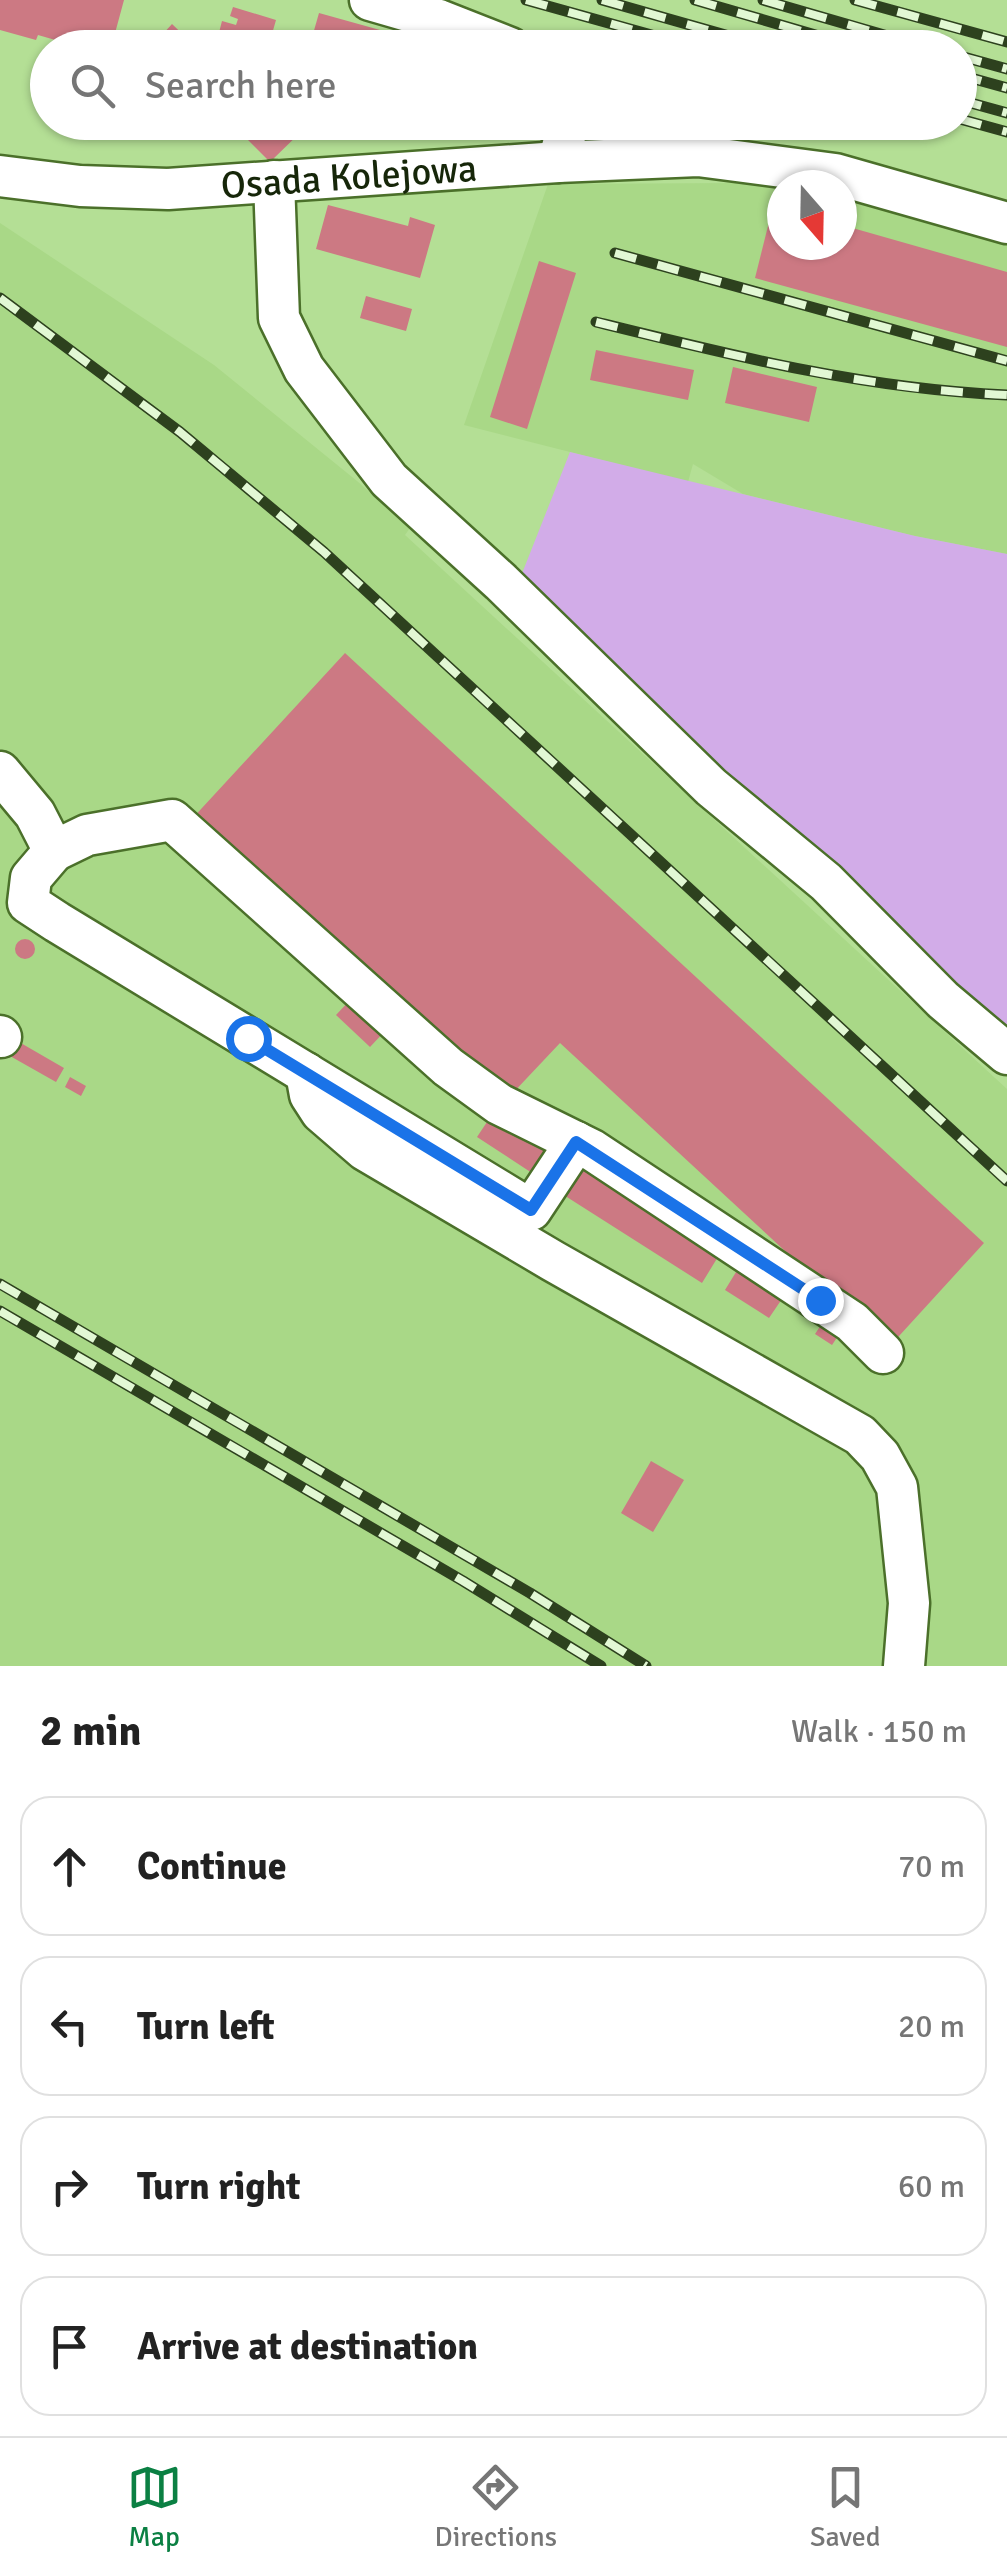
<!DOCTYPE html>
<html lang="en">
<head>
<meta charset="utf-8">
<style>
	:root { --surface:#fff; --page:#f2f2f2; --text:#222; --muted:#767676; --line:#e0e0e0; --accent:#0b8043 }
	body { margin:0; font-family:Signika,sans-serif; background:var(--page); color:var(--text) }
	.compass { position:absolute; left:767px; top:170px; width:90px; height:90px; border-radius:50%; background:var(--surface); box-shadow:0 2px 8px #0004; rotate:160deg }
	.stop { position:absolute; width:30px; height:30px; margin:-22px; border:8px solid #1a73e8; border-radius:50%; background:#fff }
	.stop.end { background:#1a73e8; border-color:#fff; box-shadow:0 2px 10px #0008 }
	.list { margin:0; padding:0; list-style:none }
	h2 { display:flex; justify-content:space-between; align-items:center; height:130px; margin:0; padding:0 40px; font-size:42px }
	h2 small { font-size:32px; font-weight:400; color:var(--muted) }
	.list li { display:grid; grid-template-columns:65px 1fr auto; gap:30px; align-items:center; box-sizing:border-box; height:140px; margin:0 20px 20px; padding:0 20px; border:2px solid var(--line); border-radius:30px }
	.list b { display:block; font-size:38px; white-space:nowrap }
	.list em { font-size:32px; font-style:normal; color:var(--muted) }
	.icon { flex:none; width:55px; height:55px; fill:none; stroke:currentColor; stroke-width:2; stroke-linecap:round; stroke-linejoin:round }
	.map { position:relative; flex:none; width:1007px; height:1666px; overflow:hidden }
	.search { position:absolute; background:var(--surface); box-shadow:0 2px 8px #0004; left:30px; right:30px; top:30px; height:110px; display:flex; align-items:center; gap:25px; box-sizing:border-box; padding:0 35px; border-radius:55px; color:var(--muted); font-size:38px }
	.sheet { height:770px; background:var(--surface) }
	nav { display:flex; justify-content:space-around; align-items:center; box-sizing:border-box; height:140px; border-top:2px solid var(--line); background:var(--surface); font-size:28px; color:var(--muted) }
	nav a { display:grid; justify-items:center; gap:5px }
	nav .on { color:var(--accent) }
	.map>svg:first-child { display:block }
</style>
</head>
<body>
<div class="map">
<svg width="1007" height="1666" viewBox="0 0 1007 1666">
	<rect width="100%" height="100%" fill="#b4df95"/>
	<path fill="#a9d887" d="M738,183L782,185V245H842V196L1007,244V554L915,536L743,494L693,464L688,482L464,425L548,184Z
		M0,223L214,365L357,481L410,528L405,535L1007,1089V1666H0Z"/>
	<path fill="#d2ace8" d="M570,452L915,536L1007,554V1043L926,971L521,576Z"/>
	<path fill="#cc7983" d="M0,0H124L111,48H83L38,35L36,40L0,30Z
		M233,7L276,20L268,48H215L222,21L236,25L238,19L230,16Z
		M319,13L423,42L422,48H309Z
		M172,24L197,48H150Z
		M230,122H302L306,127L270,162Z
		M328,205L408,226L410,217L435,225L420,278L316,249Z
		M773,206L782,208V245H842V225L1007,272V347L755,278Z
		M539,261L576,273L527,429L490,417Z
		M366,296L412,309L406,331L360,318Z
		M596,350L694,370L688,400L590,380Z
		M733,367L817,387L809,422L725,403Z
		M345,653L984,1243L889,1347L560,1043L510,1096L424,1017L421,1021L190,821Z
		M15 949a10 10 0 1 1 20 0a10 10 0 1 1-20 0Z
		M352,998L386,1030L370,1047L336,1015Z
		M19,1042L64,1068L56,1082L10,1056Z
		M70,1077L86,1086L81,1096L65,1087Z
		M493,1113L548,1149L532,1173L477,1137Z
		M582,1157L724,1247L702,1283L559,1192Z
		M741,1264L786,1293L769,1318L725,1290Z
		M823,1322L840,1333L832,1345L815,1334Z
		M651,1461L684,1480L653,1532L621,1513Z"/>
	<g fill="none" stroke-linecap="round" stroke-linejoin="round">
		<defs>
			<g id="minor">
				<path d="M370,0L439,20L510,48"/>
				<path d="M628,122L694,154"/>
				<path d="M558,162L569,122"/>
				<path id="s1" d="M0,176L80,186L168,189L558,162L698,156L835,174L1007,223"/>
				<path d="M274,181L279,318L304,369L389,480L501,582L711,787L826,882L943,1000L1007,1054"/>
				<path d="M0,772L35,814L54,851L31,878L28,903L57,922L531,1210L576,1142"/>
				<path d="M54,851L87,835L172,820L448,1067L499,1104L592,1150L852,1322L883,1353"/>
				<path d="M0,1036L1,1037"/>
				<path d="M306,1073L310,1095L321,1112L365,1150L553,1261L860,1435L880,1456L897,1487L909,1603L904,1666"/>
			</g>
		</defs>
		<use href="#minor" stroke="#4b702a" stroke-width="45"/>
		<use href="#minor" stroke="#fff" stroke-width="40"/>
		<defs>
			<path id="rail" d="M526,0L698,48
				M602,0L771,48
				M695,0L860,48
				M763,0L929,48
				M855,0L1007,42
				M960,56L1007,69
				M960,75L1007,88
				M960,100L1007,113
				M960,119L1007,132
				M615,253L1007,361
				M0,298L180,432L324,552L1007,1181
				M596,322C734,356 865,389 1007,395
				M0,1284L530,1593L646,1666
				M0,1311L463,1581L601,1666"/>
		</defs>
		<use href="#rail" stroke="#2d411e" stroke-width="11"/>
		<use href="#rail" stroke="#e2f8d4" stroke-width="8" stroke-dasharray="22" stroke-linecap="butt"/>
	</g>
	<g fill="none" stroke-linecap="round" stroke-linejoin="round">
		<path stroke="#1a73e8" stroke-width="12" d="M248,1038L531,1210L576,1142L820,1300"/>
	</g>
	<g text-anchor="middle" stroke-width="9" stroke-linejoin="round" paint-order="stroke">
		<g font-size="38" fill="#162609" stroke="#e2f8d4">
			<text dy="13" stroke="none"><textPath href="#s1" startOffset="350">Osada Kolejowa</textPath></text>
		</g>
	</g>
</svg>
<svg class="compass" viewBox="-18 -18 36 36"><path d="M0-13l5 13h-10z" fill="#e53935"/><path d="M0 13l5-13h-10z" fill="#767676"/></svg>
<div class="stop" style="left:248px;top:1038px"></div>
<div class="stop end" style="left:820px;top:1300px"></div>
<div class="search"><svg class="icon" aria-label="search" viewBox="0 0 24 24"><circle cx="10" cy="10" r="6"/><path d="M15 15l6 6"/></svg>Search here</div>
</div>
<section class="sheet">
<h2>2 min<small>Walk · 150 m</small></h2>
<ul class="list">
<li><svg class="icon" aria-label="ahead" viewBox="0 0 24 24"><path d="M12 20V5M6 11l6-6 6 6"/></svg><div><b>Continue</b></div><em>70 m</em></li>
<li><svg class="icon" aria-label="left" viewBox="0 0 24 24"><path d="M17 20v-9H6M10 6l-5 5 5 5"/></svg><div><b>Turn left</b></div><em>20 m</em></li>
<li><svg class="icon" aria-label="right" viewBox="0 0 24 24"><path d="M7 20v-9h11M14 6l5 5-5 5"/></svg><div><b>Turn right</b></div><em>60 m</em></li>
<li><svg class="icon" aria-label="arrive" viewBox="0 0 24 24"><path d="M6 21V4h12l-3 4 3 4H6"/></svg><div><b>Arrive at destination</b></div></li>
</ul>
</section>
<nav>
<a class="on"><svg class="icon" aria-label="map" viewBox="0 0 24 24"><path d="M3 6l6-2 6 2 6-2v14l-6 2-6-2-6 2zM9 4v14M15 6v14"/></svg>Map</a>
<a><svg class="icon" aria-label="directions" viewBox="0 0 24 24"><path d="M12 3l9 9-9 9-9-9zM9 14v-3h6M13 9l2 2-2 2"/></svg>Directions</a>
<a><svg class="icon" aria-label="saved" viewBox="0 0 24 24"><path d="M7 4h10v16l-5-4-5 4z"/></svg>Saved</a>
</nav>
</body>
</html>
